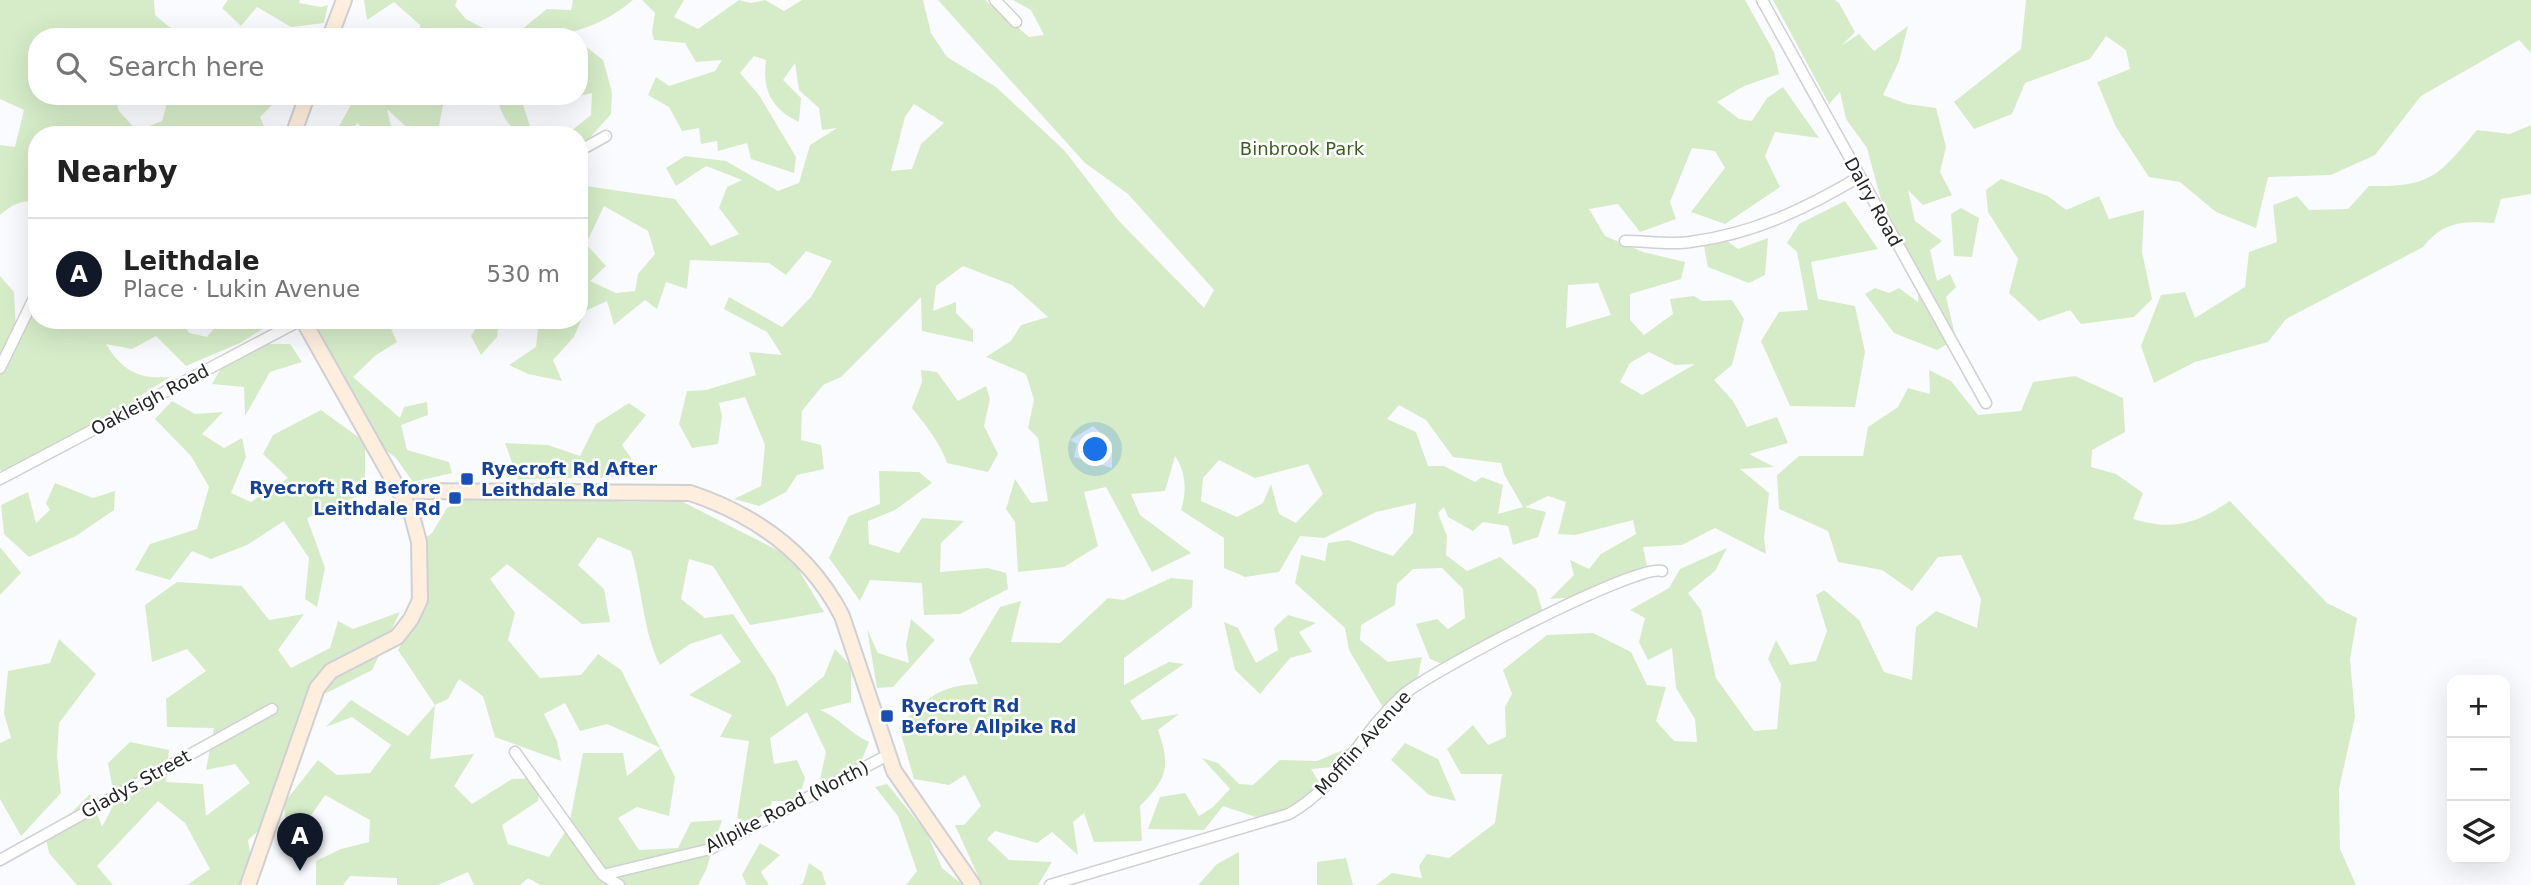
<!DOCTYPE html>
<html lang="en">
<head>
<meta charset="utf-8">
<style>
	:root { --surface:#fff; --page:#f6f6f6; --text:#222; --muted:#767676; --line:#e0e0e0; --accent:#111827 }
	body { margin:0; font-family:"DejaVu Sans",sans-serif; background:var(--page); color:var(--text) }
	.controls { position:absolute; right:21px; bottom:21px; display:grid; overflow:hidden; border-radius:14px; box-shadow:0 7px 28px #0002 }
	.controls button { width:63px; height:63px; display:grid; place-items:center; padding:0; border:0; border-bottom:2px solid var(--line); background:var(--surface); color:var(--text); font:35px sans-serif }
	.you { position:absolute; left:1096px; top:450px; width:24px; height:24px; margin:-18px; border:5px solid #fff; border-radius:50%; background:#1a73e8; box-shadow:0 0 0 10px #1a73e833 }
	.badge { display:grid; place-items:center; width:46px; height:46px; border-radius:50%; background:var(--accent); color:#fff; font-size:23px; font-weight:700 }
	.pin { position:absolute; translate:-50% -58px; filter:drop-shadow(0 2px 4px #0008) }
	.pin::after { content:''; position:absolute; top:37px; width:24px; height:21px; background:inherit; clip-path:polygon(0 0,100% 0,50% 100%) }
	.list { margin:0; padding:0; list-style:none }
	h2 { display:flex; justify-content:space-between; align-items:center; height:91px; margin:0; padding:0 28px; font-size:30px }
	h2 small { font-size:23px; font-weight:400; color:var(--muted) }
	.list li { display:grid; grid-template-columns:46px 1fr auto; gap:21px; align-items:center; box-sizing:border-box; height:112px; padding:0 28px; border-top:2px solid var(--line) }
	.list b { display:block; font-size:26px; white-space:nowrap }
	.list p { margin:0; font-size:23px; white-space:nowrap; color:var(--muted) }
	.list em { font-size:23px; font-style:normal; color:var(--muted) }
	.icon { flex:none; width:38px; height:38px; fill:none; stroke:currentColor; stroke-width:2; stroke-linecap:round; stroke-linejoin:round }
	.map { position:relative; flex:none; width:2531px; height:885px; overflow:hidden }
	.search { position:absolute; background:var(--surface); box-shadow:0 7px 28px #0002; left:28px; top:28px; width:560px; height:77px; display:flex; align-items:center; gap:18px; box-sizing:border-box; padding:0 24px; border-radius:28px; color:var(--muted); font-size:26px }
	.panel { position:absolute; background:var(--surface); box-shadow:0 7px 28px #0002; left:28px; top:126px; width:560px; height:203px; border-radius:28px }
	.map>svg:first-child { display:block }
</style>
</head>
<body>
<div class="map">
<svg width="2531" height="885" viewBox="0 0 2531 885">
	<rect width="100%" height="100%" fill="#fafbfe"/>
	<path fill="#d6ecc8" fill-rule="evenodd" d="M0,0H154L155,15L179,35L189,37H37V96H114L119,111L137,131L162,121L167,103L165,96H281L260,117L268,135H37V203C23,198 10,206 0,215V145L15,147L24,110L0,99Z
		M228,0H300L299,3L321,7L328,5L324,23L291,27L257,7L241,26L222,8Z
		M364,0H457L455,6L466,19L500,37H421L420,25L394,2L367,20Z
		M573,0H633C595,32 560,37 512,37L547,9L571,10Z
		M642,0H684L674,17L698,29L739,0L751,3L765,0L784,11L802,0H923L931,33L947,57L996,87L1064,150L1119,221L1204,308L1214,290L1128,194L1085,163L938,0H985L1029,37L1044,35L1031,10L1013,0H1745L1774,52L1779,74L1744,86L1717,102L1739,119L1752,121L1767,98L1783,87L1819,138L1775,132L1765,156L1780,187L1725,224L1691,212L1725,168L1715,151L1692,148L1670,202L1676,219L1640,232L1618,204L1589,209L1605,236L1643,252L1685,262L1681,279L1630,294V320L1644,335L1673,314L1670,299L1694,296L1702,301L1732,300L1744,319L1732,365L1714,380L1733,401L1747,427L1777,417L1788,443L1749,454L1774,467L1740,469L1769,493L1764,538L1766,554L1715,528L1682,545L1643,547L1648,571L1594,596L1550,599L1574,575L1570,560L1589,569L1601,554L1636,534L1633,520L1575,535L1558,534L1566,502L1548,496L1525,507L1546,512L1538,537L1513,545L1508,526L1483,522L1473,531L1448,517L1444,507L1438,513L1447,536L1446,555L1467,571L1500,557L1536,589L1544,616L1442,664L1430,659L1416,624L1437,619L1448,629L1465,618L1463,589L1442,568L1413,569L1397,584L1395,605L1361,625L1360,640L1388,662L1422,657L1417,681L1385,711L1349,650L1345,628L1295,583L1301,555L1325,561L1328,543L1348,540L1393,556L1413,533L1416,503L1376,512L1324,538L1300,536L1279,572L1245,577L1224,568V538L1181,510C1187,491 1186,472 1175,456L1165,491L1131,494L1140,515L1191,553L1152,572L1106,487L1084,492L1098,546L1064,567L1018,572L1015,522L1006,509L1015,479L1031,503L1048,501L1038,438L1028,428L1034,400L1026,374L986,357L1011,341L1021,325L1048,317L1012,285L963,266L936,286L933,311L956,302V313L973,330V342L922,331L921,297L841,377L823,385L802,411L801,440L821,445L824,469L797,475L786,492L759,506L734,499L761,486L765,445L745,397L719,403L722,416L718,444L692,448L679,424L687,391L706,390L756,375L749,352L782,355L767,332L724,309L729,297L782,327L811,297L832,261L806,251L786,275L769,263L690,260L687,289L666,282L657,309L645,300L614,325L607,301L585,311L574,337L553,360L562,381L528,374L509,365L536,347L539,320H579V185L675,199L711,246L739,234L719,208L727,187L742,180L706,166L676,186L666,168L685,156L726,161L778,191L799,183L810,145L837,128L822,130L819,108L799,90L795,63L783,80L801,98L799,122C771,109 762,89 766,60L754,56L740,73L759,95L796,157L794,173L751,159L747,143L718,151L717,141L701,144L699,128L682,131L669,107L648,95L656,77L669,86L715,71L722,60L696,62L685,43L654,40L652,32L655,13ZM914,104L944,123L921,144L912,169L891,171L905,117ZM604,206L648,231L655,254L638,274L635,291L616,293L590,281L606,266L586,244ZM1598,283L1611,315L1566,328L1568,285ZM1649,352L1675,365L1695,364L1642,395L1620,382L1630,363ZM1399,405L1426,420L1453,457L1501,463L1504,474L1523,507L1498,514L1503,485L1482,477L1475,482L1444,466H1428L1416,432L1387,419ZM1093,426L1112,443V468L1074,457L1077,444L1070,440ZM1219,460L1255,478L1308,464L1323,494L1296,523L1279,514L1271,484L1263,503L1237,517L1201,501L1203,478Z
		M1773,0H1835L1839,3L1855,32L1841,46L1859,34L1874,51L1908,26L1899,61L1883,95L1907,104L1936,108L1946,147L1940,172L1952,195L1923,205L1908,190L1915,221L1942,241L1930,250L1937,281L1950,274L1956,287L1946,297L1956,339L1937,350L1894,333L1865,294L1875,288L1889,293L1899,288L1918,302L1919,273L1881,200L1867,148L1846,119L1840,92L1829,104Z
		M2026,0H2531V53L2519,40L2421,96L2375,155L2331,175L2268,177L2256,228L2216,212L2180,182L2149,177L2116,127L2097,82L2130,69L2126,50L2106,36L2090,59L2025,83L2012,114L1974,129L1954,102L2021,49Z
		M581,43L603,60L612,92L611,114L579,150V135H566L591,115L592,93L579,96Z
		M356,96H445L437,135H415L387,109L393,135H371L357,123L350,135H334Z
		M497,96H520L533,135C511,135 501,116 497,96Z
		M2531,125V194L2501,199L2494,223C2462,221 2444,221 2423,247L2286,319L2268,342L2195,362L2154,383L2141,346L2161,295L2185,292L2195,318L2245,287L2249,252L2277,242L2273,205L2297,196L2309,210L2348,209L2369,186C2432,187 2438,176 2477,130L2510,134Z
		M2001,179L2048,196L2066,210L2099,196L2109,219L2144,210L2142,252L2152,299L2134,317L2081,324L2070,310L2039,321L2009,293L2018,259L1988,212L1986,190Z
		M1845,201L1878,249L1811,262L1818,299L1855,306L1865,352L1855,407L1790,406L1761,341L1779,312L1808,310L1797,252L1787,243L1799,224Z
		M1961,208L1979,218L1972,257L1954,256L1951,214Z
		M1723,238L1738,249L1768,238L1765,275L1749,283L1708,267L1704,246Z
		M0,276L14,292L16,332L37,309V320H181L189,333L207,337L221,320H277L240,343L186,366L156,336L132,349L106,344C123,372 139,379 170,377L75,438L3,472L0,470Z
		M313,320H387L397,342L376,355L353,377L400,418L404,407L427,402L428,415L401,425L407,450L449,462L452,473L413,482L395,457L384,449L316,334Z
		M481,320H512L498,329L497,337L481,355L471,336Z
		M264,344H290L302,362L270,372L245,416L244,387L212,384L227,358Z
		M921,370L937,372L958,401L986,386L990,399L984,426L998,454L988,472L947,463C941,444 925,424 912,408L922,382Z
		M1929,370L1951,381L1978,415L2021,411L2033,382L2075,376L2123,398L2125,432L2092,450L2091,467L2116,474L2143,493L2133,519C2174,531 2195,524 2230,501L2327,603L2357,618L2350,659L2355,717L2339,789L2340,849L2356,885H1376L1392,873L1422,878L1419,866L1427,854L1449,858L1495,823L1502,774H1461L1447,749L1473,725L1488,745L1506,737L1505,707L1512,694L1503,670L1547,635L1593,633L1631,652L1647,685L1666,687L1656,721L1674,741L1697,742L1695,719L1676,688L1672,648L1648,660L1639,642L1645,618L1630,610L1669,588L1680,569L1727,548L1715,571L1688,593L1701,610L1716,678L1754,731L1777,729L1781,684L1768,659L1776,640L1790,665L1816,661L1827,631L1816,595L1824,590L1859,620L1884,672L1912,680L1916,627L1936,611L1977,628L1981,599L1961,555L1938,557L1912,591L1882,570L1838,562L1828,531L1779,509L1777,475L1799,456H1863L1868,427L1898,407L1908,388L1930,394Z
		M172,401L195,414L223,412L202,434L224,448L242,438L246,457L231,493L251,502L288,478L263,454L273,435L321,410L365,442V493L307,518L325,568L317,607L305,599L309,558L284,521L247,545L211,559L192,551L170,580L135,570L150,544L197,529L209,487L191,456L155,419Z
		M629,403L646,415L622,445L631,458L627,477L518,479L505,443L548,445L580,456L596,424Z
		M879,471L919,472L932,483L895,510L868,521L869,544L899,553L922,518L964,521L941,543L940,572L988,568L1006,573L1008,589L960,614L924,615L922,583L870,580L860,601L829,558L849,516L880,504Z
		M55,483L93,498L115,491L114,510L76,536L29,557L4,534L1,505L28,492L36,523L50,510L46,503Z
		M494,484L514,493L629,502L681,501L791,557L824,612L750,625L713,566L689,559L681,599L705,618L733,614L775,677L787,707L824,676L835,649L851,666V702L820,710C840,718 849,733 869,742L861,762L817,793L826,752L807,712L770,738L774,764L797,760L805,778L798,801H772L763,828L737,818L749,741L720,737L732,715L689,695L741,662L721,634L690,644L660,665C643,633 642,586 631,551L598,537L578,565L604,589L610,622L582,624L507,564L490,579L515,613L508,640L540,678L581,675L598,654L621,670L675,777L669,816L637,807L618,818L639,850L678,848L691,822L722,820L706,870L698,885H540L528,878L520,885H474L468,872L438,885H397V878L350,876L343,885H316V861L341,849L369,842L370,820L325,795L287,851L284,803L318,760L337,775L370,773L391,745L352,717L326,727L351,700L408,736L435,705L398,650C425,607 434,592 423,540L432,533L447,508ZM459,679L483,696L495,737L561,761L557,741L544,714L565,703L580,731L607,724L661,748L627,776L623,753H583L569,826L549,857L508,844L502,825L538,801L541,778L512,779L472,804L454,786L474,754L430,759L435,705L448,699Z
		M0,547L21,573L0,595Z
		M1171,578L1193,580L1192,607L1124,658V685L1169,662L1184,664L1130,701L1142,720L1179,714L1158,730C1171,767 1167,779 1140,806L1142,841L1094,842L1084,813L1073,822L1078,855L1052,832L1037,843L995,831L987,839L1009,860L1052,862L1038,885H982L955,825H964L981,806L965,775L949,785L914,779L899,727C924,699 940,685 978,684L969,659L1000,607L1021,601L1011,642L1060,643L1108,598L1123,600Z
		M177,582L242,586L269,620L304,614L278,650L291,668L330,648L338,621L353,629L400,612L372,670L303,705L262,828L248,840L252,865L240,885H187L210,869L185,823L158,801L97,866L113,885H77L49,853L46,838L90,794L102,827L115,802L108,763L130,742L169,750L166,782L203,784L206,816L250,783L235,764L206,770L214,728L167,727L166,699L206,671L187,649L152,662L145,605Z
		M1288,615L1316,623L1299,632L1312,652L1290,658L1260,694L1235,670L1224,622L1238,628L1256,663L1278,650L1274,628Z
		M911,619L935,640L893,687L877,688L867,629L878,653L909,663L906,645Z
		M59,639L96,674L59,723L57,757L61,793L21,836L0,799V743L11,738L4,713L8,671L50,663Z
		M1405,743L1438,759L1456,801L1429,795L1391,760Z
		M1355,745L1343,766L1311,769L1321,785L1299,811L1256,817L1223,806L1204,830L1148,829L1160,797L1185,793L1199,816L1213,807L1230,789L1202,758L1218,763L1239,784L1253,785L1280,760L1317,761Z
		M887,784L927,833L942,868L963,885H906L917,871L898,816L875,787Z
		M760,843L780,855L761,872L769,885H747L742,875Z
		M1239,852V885H1198L1217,864Z
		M1346,858L1353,885H1317V862Z
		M809,863L822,872L826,885H799L803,883Z"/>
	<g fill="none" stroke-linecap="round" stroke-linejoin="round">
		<defs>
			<path id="street" d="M995,0L1016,22
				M1762,0L1986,403
				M579,151L606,136
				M1625,241C1646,241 1669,245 1690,242C1753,234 1805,209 1859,177
				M0,368L37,292
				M0,479L301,320
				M515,752L603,875L619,885
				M0,860L272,709
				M603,875L710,849L888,755
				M1050,885L1289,814C1344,782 1359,734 1403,695C1429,672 1637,563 1662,571"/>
			<path id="secondary" d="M330,37L344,0
				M293,135L307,96
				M402,491L690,493C756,515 810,554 842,616L894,771L973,885
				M248,885L317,688L331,671L397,637L411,619L420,600L419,542L411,512L303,320"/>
		</defs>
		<use href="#street" stroke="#d0d0d4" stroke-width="13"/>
		<use href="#secondary" stroke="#d0d0d4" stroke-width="18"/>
		<use href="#street" stroke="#fff" stroke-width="10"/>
		<use href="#secondary" stroke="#feeede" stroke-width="14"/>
	</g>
	<g fill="#1a4fb4" stroke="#fff" stroke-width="2.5">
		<rect x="460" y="472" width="14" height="14" rx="3.5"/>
		<rect x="448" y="491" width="14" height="14" rx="3.5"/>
		<rect x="880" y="709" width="14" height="14" rx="3.5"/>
	</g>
	<g text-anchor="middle" stroke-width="5" stroke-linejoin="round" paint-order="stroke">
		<g font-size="18" fill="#3d5d23" stroke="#fff">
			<text x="1302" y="155">Binbrook Park</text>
		</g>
		<g font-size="18" fill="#242526" stroke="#fff">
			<text transform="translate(1873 202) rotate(61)" y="6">Dalry Road</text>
			<text transform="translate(150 400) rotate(-28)" y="6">Oakleigh Road</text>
			<text transform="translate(1363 743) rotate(-48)" y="6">Mofflin Avenue</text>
			<text transform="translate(136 784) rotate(-29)" y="6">Gladys Street</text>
			<text transform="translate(787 807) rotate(-27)" y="6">Allpike Road (North)</text>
		</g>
		<g font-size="18" font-weight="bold" fill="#164399" stroke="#fff" text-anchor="start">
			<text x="481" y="475">Ryecroft Rd After<tspan x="481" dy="21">Leithdale Rd</tspan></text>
			<text x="441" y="494" text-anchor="end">Ryecroft Rd Before<tspan x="441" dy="21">Leithdale Rd</tspan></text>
			<text x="901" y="712">Ryecroft Rd<tspan x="901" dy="21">Before Allpike Rd</tspan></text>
		</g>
	</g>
</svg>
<div class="controls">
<button>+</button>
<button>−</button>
<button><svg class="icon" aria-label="layers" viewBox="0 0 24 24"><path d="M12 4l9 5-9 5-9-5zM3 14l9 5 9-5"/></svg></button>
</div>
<div class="you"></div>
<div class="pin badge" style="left:300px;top:871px">A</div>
<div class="search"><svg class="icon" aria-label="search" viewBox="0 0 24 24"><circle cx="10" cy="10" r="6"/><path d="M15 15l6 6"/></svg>Search here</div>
<section class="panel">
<h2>Nearby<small></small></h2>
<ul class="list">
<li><span class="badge">A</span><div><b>Leithdale</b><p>Place · Lukin Avenue</p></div><em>530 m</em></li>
</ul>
</section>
</div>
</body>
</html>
